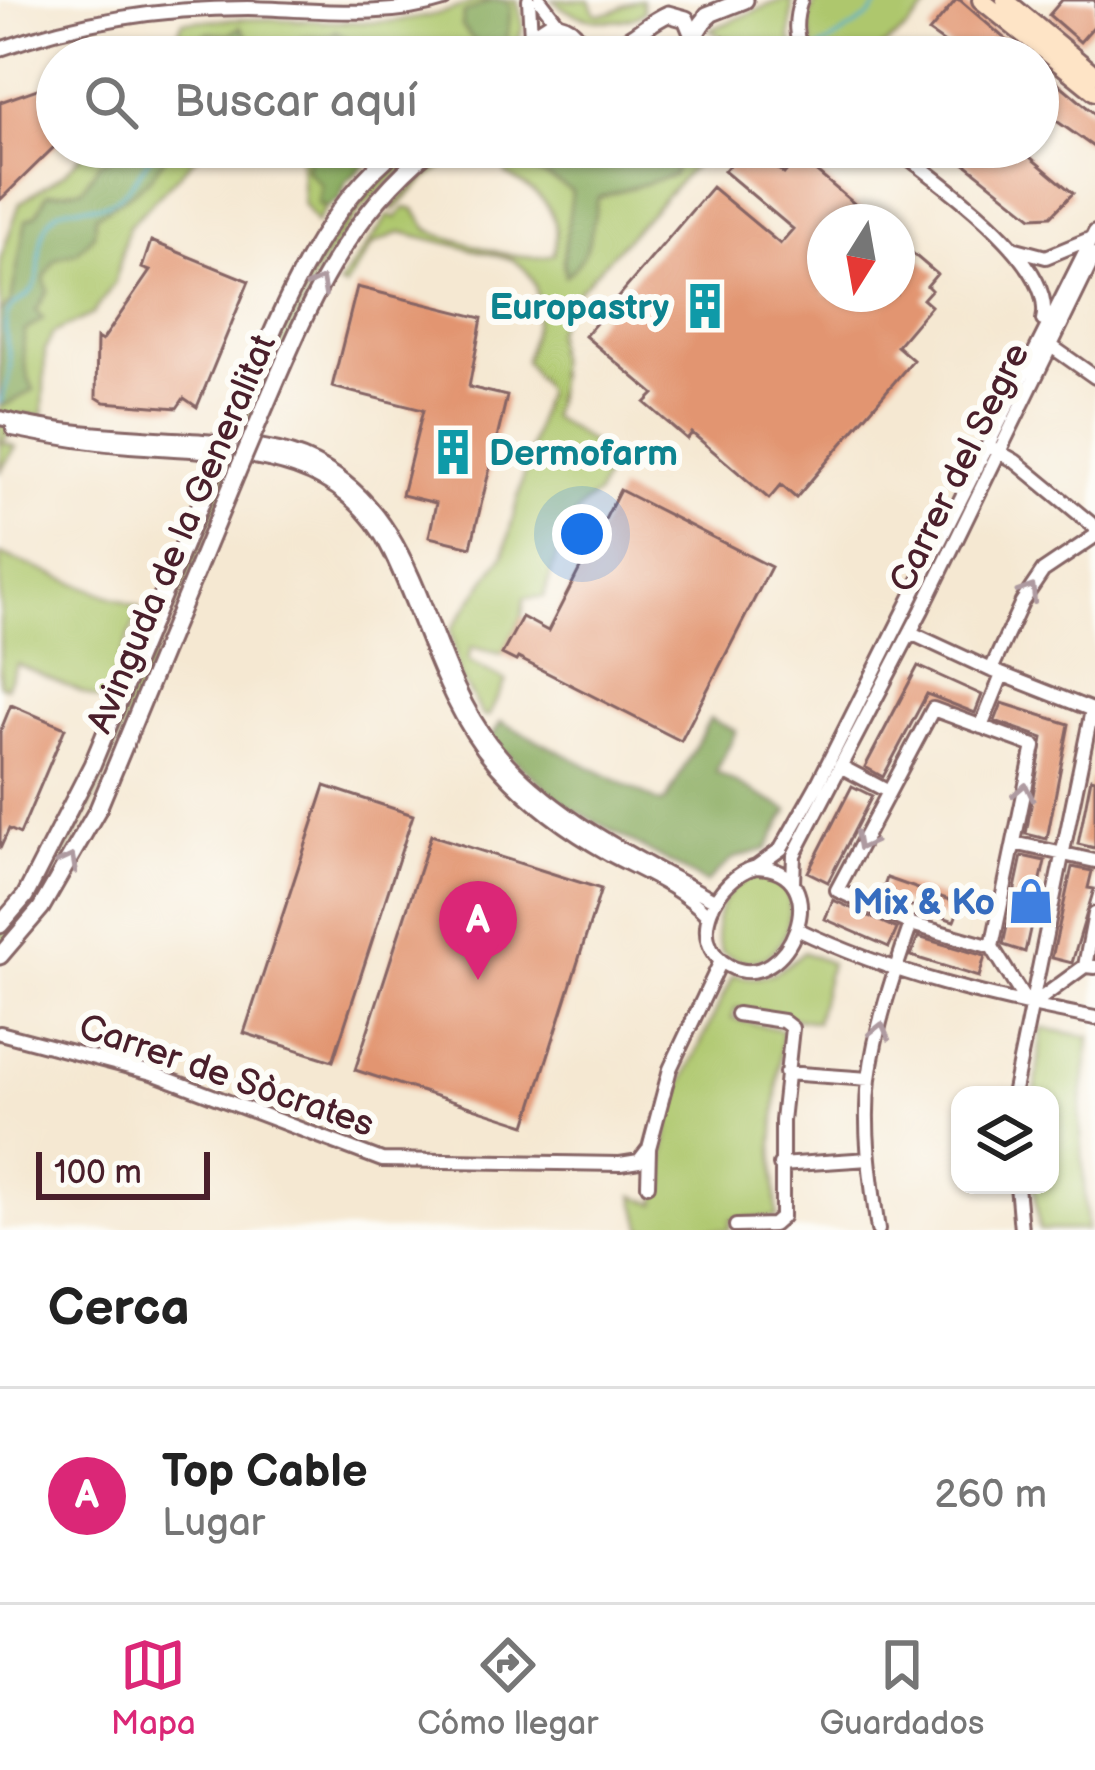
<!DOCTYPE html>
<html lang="es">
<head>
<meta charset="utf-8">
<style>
	:root { --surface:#fff; --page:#f2f2f2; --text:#222; --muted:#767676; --line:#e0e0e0; --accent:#db2777 }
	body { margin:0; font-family:"Balsamiq Sans",sans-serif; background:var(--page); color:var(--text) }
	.controls { position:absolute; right:36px; bottom:36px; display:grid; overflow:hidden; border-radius:24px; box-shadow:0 3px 9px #0004 }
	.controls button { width:108px; height:108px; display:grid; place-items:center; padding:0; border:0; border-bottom:3px solid var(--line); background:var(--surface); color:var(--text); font:60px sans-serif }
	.compass { position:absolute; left:807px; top:204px; width:108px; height:108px; border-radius:50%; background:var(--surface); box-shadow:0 3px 9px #0004; rotate:191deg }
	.scale { position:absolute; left:36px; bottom:30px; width:174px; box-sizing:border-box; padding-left:12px; border:6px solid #4a1f2b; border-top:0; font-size:33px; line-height:42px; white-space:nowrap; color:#4a1f2b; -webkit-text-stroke:9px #fdfcf7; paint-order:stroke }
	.you { position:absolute; left:582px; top:534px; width:42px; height:42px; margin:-30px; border:9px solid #fff; border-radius:50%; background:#1a73e8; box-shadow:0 0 0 18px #1a73e833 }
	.badge { display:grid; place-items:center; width:78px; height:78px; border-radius:50%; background:var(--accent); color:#fff; font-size:39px; font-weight:700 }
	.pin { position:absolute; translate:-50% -99px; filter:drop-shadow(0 3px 6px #0008) }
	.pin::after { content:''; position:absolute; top:63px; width:42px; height:36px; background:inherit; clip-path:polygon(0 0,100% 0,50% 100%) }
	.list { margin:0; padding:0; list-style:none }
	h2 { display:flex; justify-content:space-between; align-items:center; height:156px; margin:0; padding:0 48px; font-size:51px }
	h2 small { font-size:39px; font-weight:400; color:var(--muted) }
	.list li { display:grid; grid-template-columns:78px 1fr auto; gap:36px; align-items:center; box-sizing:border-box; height:216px; padding:0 48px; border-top:3px solid var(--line) }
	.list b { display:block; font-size:45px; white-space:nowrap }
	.list p { margin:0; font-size:39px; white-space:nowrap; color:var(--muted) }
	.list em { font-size:39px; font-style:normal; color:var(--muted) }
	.icon { flex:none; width:66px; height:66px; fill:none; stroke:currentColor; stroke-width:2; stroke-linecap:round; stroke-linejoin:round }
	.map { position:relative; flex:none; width:1095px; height:1230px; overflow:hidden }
	.search { position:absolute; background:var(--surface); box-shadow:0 3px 9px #0004; left:36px; right:36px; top:36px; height:132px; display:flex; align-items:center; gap:30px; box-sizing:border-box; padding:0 42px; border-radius:66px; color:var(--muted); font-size:45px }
	.sheet { height:372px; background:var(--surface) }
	nav { display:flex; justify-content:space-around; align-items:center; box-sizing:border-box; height:168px; border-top:3px solid var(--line); background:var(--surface); font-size:33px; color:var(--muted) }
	nav a { display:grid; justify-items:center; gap:6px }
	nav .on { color:var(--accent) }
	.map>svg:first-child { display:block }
</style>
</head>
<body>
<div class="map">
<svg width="1095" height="1230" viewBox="0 0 1095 1230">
	<rect width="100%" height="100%" fill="#fdfcf7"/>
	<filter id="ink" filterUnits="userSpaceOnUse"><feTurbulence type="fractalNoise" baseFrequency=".00833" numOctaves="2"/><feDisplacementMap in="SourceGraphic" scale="24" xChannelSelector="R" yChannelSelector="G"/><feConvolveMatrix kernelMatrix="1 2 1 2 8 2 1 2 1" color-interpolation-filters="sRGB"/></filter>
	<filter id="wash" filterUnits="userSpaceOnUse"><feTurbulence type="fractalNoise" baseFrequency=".004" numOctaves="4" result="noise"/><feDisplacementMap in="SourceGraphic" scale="48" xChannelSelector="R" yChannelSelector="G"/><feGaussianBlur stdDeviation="2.7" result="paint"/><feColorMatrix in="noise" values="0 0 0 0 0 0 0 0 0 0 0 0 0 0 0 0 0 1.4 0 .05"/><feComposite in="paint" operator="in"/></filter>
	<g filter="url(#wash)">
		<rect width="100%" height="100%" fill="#f5e8d2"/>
		<path fill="#aec76d" stroke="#7c734c" stroke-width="3" d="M476,0H517L523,26L513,57H183L190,43L179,30L183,21C211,20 240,19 269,19C340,21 409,32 476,0Z
			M553,0H590L595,13C615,17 624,1 642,0L644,12C618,29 574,20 553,0Z
			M781,0H792L790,38L794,48L812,42C808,26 807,14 817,0H935L906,30L869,57H781L767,47L721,37L710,30Z
			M89,147H206L128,227L115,282L93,314L53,333L45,350L43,416L22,414L3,442L16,447L0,471V260L20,203L66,172Z
			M300,147H374L334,195L316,223L303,203Z
			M411,147H425L360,210L316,274L95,796C69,851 40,901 0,947V934L31,897L73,825L246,412L311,268L373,183Z
			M459,147H711L572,298L555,331L557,383L551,417L592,443L610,466L597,495C565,512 554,565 544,597L524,598L522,617L502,654L471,647L468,661L506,681L488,717L483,716L458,672L451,630L504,554L545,390L525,361C535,323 553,282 511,259L401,232L373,244L345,287L339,285L389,215L396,218L405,208L414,209L428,229L440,235C470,243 527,266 554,254C564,209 541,195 506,174L507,163L499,157C446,153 429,176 394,210L391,207L439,160Z
			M0,554L140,608L104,702L17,664L6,687L0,685Z
			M758,874L772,877L786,886C801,929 769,983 722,952C707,922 725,882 758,874Z
			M803,952L830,963L816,1022L736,1008L732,1019L782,1030L773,1144L777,1217L731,1219L729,1230H643L634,1196L656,1204L673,1102L733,975C764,983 780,972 803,952Z
			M1042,1028L1090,1037L1080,1116L1087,1230H1039L1034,1185H1050V1095H1035Z"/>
		<path fill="#8aac60" stroke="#6a6646" stroke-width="3" d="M492,0H504L511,7L506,47L501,57H488L462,26L464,13Z
			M240,27L262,57H186L191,40L210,33L229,35Z
			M336,31L348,39L347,49L337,57H298L302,52L293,47L302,38L329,36Z
			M116,147H175C164,157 158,169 148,180C140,188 108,210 96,215L94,234L78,252L56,259L44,278L48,291L36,311L43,319L25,331C21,351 25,372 34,390L5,405L0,403V312L11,302L26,220L36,215L47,194L82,189L100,162L111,159Z
			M311,147H386L347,181L339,199L327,207L318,204L321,184L306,169Z
			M459,147H695L677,161L674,175L598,198C592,227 591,258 565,276L563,261L572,192C554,178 540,174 520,166C507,161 499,153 484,151C474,149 465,152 455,149Z
			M710,719L736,731L716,772L788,810L767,849L734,858L706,883L566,805L490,739L501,722L661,803L666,801Z"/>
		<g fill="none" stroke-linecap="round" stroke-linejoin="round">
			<path stroke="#4fb0ce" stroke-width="3" d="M808,56L869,17L882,0
				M204,57H227
				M310,57L319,44L333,47L340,57
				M562,147L586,151L602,147
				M0,403C4,392 10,379 10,367C11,352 3,336 6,320C9,300 27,302 35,286C44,266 33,237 54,215C67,201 91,210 108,203C132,192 142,167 157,147"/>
		</g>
		<g id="blocks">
			<path fill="#e29571" d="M956,0H960L1026,57H965L929,32Z
				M1062,0H1095V25L1080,42L1049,15Z
				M1038,66L1095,114V148L1038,108Z
				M57,82V144L0,200V102Z
				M745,147H752L784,174L799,157L876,222H825V294H897V240L937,274L927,286L931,290L923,299L931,306L897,346L913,360L796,498L781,485L769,499L692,433L687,439L645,403L654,394L585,336L712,187L780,244L793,229L724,171Z
				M944,147H1018L1073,193L1051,216L1032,217Z
				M151,241L249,281L197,407L184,398L177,408L104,402L96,397L97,338L102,341L150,271L142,268Z
				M357,287L482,318L469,387L507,396L471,547L429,537L436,503L402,495L423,410L332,387Z
				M620,490L771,567L681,741L518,658L516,661L502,654L522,617L548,631Z
				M918,666L982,695L975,713L927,694L883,777L865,767Z
				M1002,703L1069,724L1047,839L1026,834L1043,738L995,721Z
				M11,705L65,728L20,834L9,829L0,849V732Z
				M1091,778L1095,779V848L1078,844Z
				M325,786L413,815L333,1061L244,1033Z
				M852,786L872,796L828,882L808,872Z
				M431,835L601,889L526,1125L355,1070Z
				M1022,856L1045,861L1025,952L1003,945Z
				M1072,867L1092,871L1088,888L1094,889L1072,963L1052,958Z
				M887,878L961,904L954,921L881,895Z
				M833,900L897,929L889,947L825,919Z
				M918,937L985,956L979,977L911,956Z"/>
		</g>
	</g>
	<g filter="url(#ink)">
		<use href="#blocks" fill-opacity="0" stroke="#866565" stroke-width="3"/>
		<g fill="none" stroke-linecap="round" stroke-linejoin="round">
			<defs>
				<path id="minor" d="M529,0L531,37
					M540,0L559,25
					M801,0C794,21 794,37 805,57
					M690,44H721L769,57
					M0,49C81,20 163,8 248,8C312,9 382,20 444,0
					M895,147C937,182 1057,261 1043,320
					M1016,249L1046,257L1087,240
					M1051,346L1095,377
					M0,418C62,434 127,436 190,440C233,443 277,444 315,463C425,518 422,655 491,744C549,817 634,856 714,900
					M13,429C52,437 90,443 130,446C231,454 339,446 391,553C426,625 442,701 495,764C527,801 566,830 609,854C643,872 681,887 708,916
					M992,448L1015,461L1095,527
					M911,633L991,670L1095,711
					M991,670L1022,602L1043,571L1095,536
					M981,727L1002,675
					M840,766L889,792
					M1014,843L1095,861
					M756,867L781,849L816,787L1095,232
					M756,867C840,869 788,998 729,966C683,941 717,877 756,867Z
					M793,884L794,855L922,610L1095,255
					M797,929C893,975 991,998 1095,1018
					M992,947L911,924L837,890L933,709L1034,746L992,947L1029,1007L1085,966L1095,967
					M1085,966L1095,914
					M0,1033L152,1073L382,1160L620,1164L639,1161L649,1148L670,1069L721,961
					M786,1073L869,1079
					M1013,1095L1092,710
					M780,1165L869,1159
					M648,1185L649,1149
					M1017,1185L1021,1230
					M736,1226L773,1225L782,1217V1121L792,1028L783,1021L737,1014
					M878,1230C871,1181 863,1129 869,1079C875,1028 894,973 911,924"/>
				<path id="tertiary" d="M707,15L745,0
					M579,41C627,57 634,29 668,14L686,19L693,36
					M527,57L531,37L551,24C571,25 582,37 580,57
					M602,57L645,50L680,54C695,44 696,25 711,14
					M232,428C274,330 313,215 400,147
					M255,430C302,321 337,224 433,147
					M0,925L25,896L92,765L213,474
					M0,956L41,908L98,809L236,475"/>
				<path id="secondary" d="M981,0L1095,92
					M1005,0L1095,75"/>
			</defs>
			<use href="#minor" stroke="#866565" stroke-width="18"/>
			<use href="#tertiary" stroke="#866565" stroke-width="21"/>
			<use href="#secondary" stroke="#866565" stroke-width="22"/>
			<use href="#minor" stroke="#fff" stroke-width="12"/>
			<use href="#tertiary" stroke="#fff" stroke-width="15"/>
			<use href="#secondary" stroke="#fee4c6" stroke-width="16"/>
			<defs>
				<path id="tertiary-bridge" d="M213,474L232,428
					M236,475L255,430"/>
			</defs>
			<use href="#tertiary-bridge" stroke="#866565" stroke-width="21" stroke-linecap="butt"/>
			<use href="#tertiary-bridge" stroke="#fff" stroke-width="15"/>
		</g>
		<defs><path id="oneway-chevron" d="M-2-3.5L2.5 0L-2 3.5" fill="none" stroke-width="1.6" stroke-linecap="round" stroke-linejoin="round" transform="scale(3)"/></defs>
		<g stroke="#ae9aa0">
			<use href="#oneway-chevron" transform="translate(319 285) rotate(-62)"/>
			<use href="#oneway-chevron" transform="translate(1029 592) rotate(-58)"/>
			<use href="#oneway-chevron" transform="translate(1024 792) rotate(-78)"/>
			<use href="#oneway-chevron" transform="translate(863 842) rotate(118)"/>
			<use href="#oneway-chevron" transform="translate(69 862) rotate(-62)"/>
			<use href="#oneway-chevron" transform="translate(880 1031) rotate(-76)"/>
		</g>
	</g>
	<defs>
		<symbol id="building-bare" viewBox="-9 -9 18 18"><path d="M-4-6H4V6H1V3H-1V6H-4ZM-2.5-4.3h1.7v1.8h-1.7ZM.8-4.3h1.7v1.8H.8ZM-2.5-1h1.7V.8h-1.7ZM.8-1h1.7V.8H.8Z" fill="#0f9aa8" stroke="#fdfcf7" stroke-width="2.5" paint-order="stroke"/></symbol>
		<symbol id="shop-bare" viewBox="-9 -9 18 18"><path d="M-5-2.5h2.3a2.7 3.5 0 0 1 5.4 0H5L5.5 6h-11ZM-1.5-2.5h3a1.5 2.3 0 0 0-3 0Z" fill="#3f7fe0" stroke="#fdfcf7" stroke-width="2.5" paint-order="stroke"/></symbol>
	</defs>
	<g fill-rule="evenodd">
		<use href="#building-bare" x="672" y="273" width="66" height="66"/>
		<use href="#building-bare" x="420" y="419" width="66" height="66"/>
		<use href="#shop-bare" x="998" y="868" width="66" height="66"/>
	</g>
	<g text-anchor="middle" stroke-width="12" stroke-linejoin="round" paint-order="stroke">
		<g font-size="36" font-weight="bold" fill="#0d838f" stroke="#fdfcf7" text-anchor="end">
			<text x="669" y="319">Europastry</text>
			<text x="489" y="465" text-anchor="start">Dermofarm</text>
		</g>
		<g font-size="36" fill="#4a1f2b" stroke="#fdfcf7">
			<text transform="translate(958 467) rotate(-64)" y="13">Carrer del Segre</text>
			<text transform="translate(180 533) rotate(-67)" y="13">Avinguda de la Generalitat</text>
			<text transform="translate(227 1074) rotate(19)" y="13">Carrer de Sòcrates</text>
		</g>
		<g font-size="36" font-weight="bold" fill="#366cbe" stroke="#fdfcf7" text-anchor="end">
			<text x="995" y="914">Mix &amp; Ko</text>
		</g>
	</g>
</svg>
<div class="controls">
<button><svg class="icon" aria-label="layers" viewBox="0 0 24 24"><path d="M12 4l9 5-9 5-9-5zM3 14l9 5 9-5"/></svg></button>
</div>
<svg class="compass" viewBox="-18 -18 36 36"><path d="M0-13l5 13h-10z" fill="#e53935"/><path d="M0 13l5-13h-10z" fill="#767676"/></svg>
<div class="scale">100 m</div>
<div class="you"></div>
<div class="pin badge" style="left:478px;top:980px">A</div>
<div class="search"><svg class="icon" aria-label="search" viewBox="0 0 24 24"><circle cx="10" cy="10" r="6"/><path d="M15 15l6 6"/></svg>Buscar aquí</div>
</div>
<section class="sheet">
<h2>Cerca<small></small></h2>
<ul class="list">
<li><span class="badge">A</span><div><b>Top Cable</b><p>Lugar</p></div><em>260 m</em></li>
</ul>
</section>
<nav>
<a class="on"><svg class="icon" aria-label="map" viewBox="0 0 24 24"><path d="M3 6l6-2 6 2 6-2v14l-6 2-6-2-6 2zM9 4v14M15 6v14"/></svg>Mapa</a>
<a><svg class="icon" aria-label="directions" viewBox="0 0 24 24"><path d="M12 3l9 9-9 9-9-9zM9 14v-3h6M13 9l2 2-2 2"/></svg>Cómo llegar</a>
<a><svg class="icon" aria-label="saved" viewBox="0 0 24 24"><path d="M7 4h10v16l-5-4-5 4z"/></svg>Guardados</a>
</nav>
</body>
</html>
